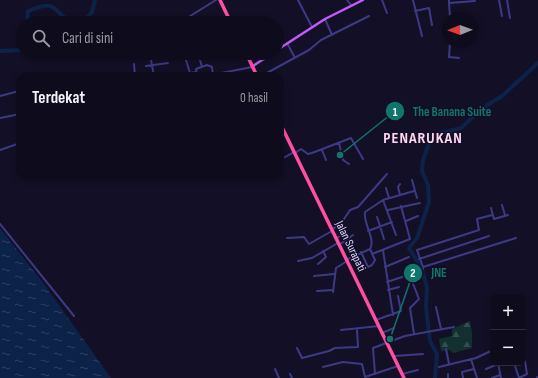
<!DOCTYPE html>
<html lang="id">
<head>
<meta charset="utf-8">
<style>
	:root { --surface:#0e0b1c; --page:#171425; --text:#f1f3f6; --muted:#9b9ba3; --line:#2e2b3b }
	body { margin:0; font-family:"Sofia Sans Condensed",sans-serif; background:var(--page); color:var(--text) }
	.controls { position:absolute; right:12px; bottom:12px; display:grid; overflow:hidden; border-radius:8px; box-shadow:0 2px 6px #0003 }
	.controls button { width:36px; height:36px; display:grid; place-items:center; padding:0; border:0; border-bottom:1px solid var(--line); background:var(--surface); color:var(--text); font:20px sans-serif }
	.compass { position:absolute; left:442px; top:12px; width:36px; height:36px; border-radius:50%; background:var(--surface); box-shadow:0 2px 6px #0003; rotate:269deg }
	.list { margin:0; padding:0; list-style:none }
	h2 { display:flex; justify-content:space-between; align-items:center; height:52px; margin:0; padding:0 16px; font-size:17px }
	h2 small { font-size:13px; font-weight:400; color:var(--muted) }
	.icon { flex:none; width:22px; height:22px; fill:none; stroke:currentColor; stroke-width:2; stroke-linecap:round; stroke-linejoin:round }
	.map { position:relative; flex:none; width:538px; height:378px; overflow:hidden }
	.search { position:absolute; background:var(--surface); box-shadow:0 2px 6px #0003; left:16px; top:16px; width:268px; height:44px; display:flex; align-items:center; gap:10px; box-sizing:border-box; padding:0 14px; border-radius:22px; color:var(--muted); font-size:15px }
	.panel { position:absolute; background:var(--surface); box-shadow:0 2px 6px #0003; left:16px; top:72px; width:268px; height:108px; border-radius:12px }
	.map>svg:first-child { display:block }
</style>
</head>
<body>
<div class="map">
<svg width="538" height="378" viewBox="0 0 538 378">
	<defs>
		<pattern id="forest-firs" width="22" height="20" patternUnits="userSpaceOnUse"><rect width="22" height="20" fill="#12302f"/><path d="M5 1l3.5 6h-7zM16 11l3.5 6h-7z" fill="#344d4e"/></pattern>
		<pattern id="water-ripples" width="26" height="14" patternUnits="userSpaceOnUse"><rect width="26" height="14" fill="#0c2248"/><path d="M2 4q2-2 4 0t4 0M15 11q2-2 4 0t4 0" fill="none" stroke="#2f4163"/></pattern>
	</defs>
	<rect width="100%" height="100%" fill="#130f26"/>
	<path fill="url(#forest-firs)" d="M470,321L472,333V348L453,353L450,350L441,351L439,339L452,336V329Z"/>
	<path fill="url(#water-ripples)" d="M0,228L44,284L111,378H0Z"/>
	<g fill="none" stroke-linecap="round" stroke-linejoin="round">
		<path stroke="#0c2248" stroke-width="4" d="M27,23L28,11C56,0 50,7 71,23
			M83,23L92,12L95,0
			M0,51L23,50
			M435,378L437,354L430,341L426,307L427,288L422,269L409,248L417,238L429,202L428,185L422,171L423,160L430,141L434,135L461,128L481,109L502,96L538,63"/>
		<path stroke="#3d3a85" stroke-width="2" d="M298,0L312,27
			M347,0L351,5
			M382,0L387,13
			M413,0L422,36
			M449,0V3L475,1
			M499,0L502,16
			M507,0L510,18
			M449,3L450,18
			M415,11L429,8L432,25
			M325,19L332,35
			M472,21H474
			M179,23L216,0
			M450,42L449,57L459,58
			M287,43L295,58
			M189,53H191
			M198,53L202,67
			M151,60L154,76
			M186,60L190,73L196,72
			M134,64L135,76
			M146,66L168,63
			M265,74L309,50L321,40L369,16
			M167,76H168
			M197,76L196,69L207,65L212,67L213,75
			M206,76L252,67
			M0,96L19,91
			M0,118L20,114
			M339,143L343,160L349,164
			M0,150L20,143
			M322,150L326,160
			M295,153L301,149L308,154L312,153L351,138L363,159
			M280,160L294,152
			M412,180L417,198
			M386,188L389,198
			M400,195L398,187L400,184
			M383,200L396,235
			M502,205L505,215
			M491,208L494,219L508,215
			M388,210L420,203
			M377,217L380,226
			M406,221L418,216
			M0,224L74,316
			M380,226L384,239
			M332,229L340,225L350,210L358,207L387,174
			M368,231L392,222
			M287,238L304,237L309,244L332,231
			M336,239L344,233L345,230
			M339,245L353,235
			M383,250L393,315
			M361,252L368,267L372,265L375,260L370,249C376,239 363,224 365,212L383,200L414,191
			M372,254L410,239L401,206
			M419,259L489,236
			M346,260L370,249
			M298,261L312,258L338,243
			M318,264L326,257L323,251
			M385,267L409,257
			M423,267L417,250L479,230L477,219L492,215
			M410,275L423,269V267L516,238
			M314,276L334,274
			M387,282L408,275L410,276L419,299L410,308L414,334
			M388,290L399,287
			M317,291L333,290
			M333,292L336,268L347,261
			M436,307L441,329
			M376,320L401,311L398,296
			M341,330L379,326
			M382,333L394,328
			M297,348L302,358L329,351L335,348L358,347L357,330
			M446,349L449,364
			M394,356L423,354
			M471,359L477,378
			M498,363L501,378
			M514,363L519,378
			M323,367L343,362L362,364L365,377
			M439,367L476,358L493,350
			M275,369L279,378
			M486,369L498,364
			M290,374L292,378
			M375,374L373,348L405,336L454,327
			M402,374L418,370
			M448,374V378
			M365,377L398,366
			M537,377V378
			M463,378L462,372L474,369
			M492,378L500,375
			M519,378L527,374L523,348"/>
		<path stroke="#c25bff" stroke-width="2.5" d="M277,50L325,19L363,0
			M253,66L273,53"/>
		<path stroke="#ff4fa3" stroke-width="3.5" d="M220,0L231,23
			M246,53L257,76
			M280,123L404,378"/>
	</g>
	<g text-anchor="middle" stroke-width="3" stroke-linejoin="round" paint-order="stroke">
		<g font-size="12" fill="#d9d4ff" stroke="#130f26">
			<text transform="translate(351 246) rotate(64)" y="4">Jalan Surapati</text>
		</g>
		<g font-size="16" font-weight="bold" letter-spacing="1" fill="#ffd6f0" stroke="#130f26">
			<text x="423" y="143">PENARUKAN</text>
		</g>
	</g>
	<path fill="none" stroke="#0f766e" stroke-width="1.5" d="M340 155L395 111M390 339L413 273"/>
	<g fill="#0f766e" stroke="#130f26" stroke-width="1.5">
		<circle cx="340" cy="155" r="4"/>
		<circle cx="390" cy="339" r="4"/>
		<circle cx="395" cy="111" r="10"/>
		<circle cx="413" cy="273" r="10"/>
	</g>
	<g font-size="12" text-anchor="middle" font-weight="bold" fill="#fff">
		<text x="395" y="116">1</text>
		<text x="413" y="277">2</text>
	</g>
	<g font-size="13" text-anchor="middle" font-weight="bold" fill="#0f766e" stroke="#130f26" stroke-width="3" stroke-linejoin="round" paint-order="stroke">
		<text x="452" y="116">The Banana Suite</text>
		<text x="439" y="277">JNE</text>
	</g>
</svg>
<div class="controls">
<button>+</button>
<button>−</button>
</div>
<svg class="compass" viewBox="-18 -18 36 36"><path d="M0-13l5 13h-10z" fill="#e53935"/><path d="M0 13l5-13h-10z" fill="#9b9ba3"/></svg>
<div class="search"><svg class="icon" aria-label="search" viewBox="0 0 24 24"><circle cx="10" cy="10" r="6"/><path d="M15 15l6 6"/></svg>Cari di sini</div>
<section class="panel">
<h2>Terdekat<small>0 hasil</small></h2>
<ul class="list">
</ul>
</section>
</div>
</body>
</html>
